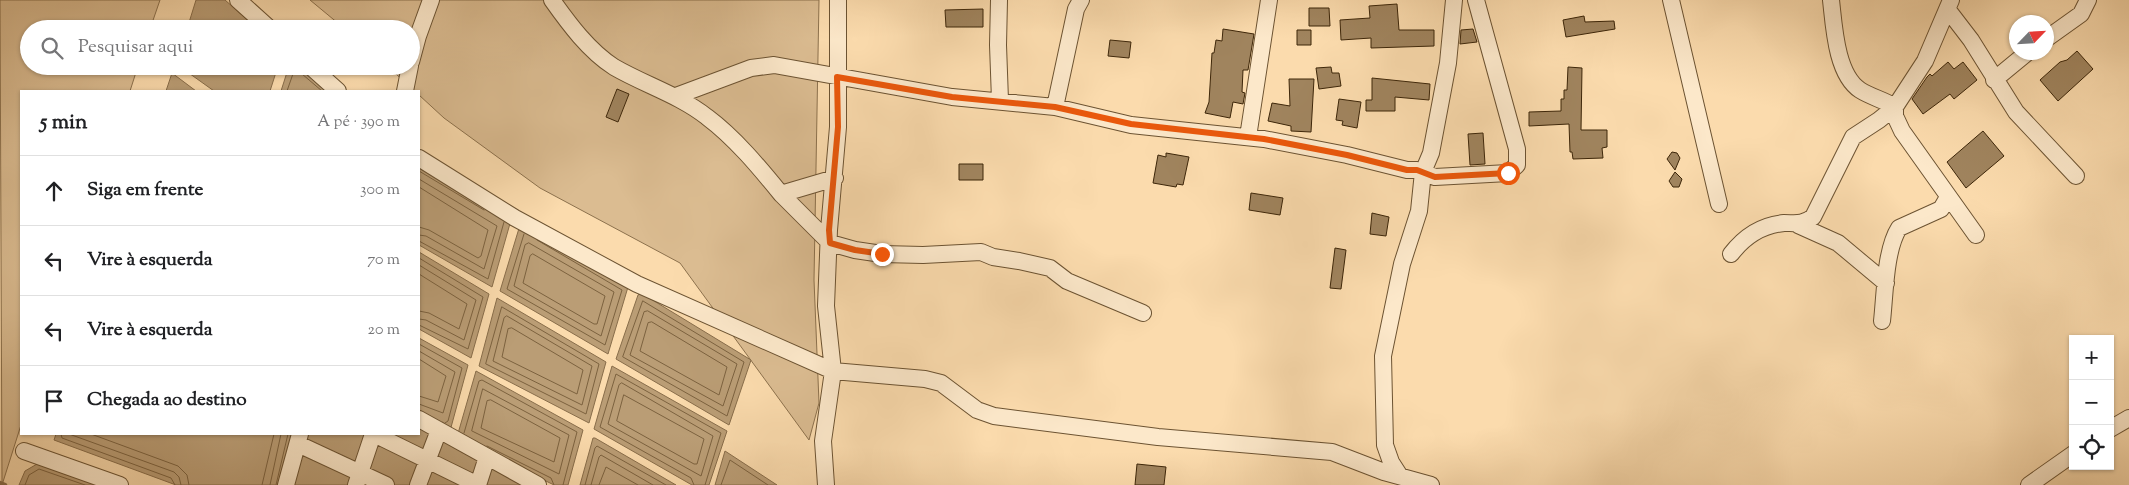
<!DOCTYPE html>
<html lang="pt">
<head>
<meta charset="utf-8">
<style>
	:root { --surface:#fff; --page:#f2f2f2; --text:#202124; --muted:#757577; --line:#e0e0e0 }
	body { margin:0; font-family:"Sorts Mill Goudy",serif; background:var(--page); color:var(--text) }
	.controls { position:absolute; right:15px; bottom:15px; display:grid; overflow:hidden; border-radius:0px; box-shadow:0 1px 4px #0004 }
	.controls button { width:45px; height:45px; display:grid; place-items:center; padding:0; border:0; border-bottom:1px solid var(--line); background:var(--surface); color:var(--text); font:25px sans-serif }
	.compass { position:absolute; left:2009px; top:15px; width:45px; height:45px; border-radius:50%; background:var(--surface); box-shadow:0 1px 4px #0004; rotate:65deg }
	.stop { position:absolute; width:15px; height:15px; margin:-11px; border:4px solid #ea580c; border-radius:50%; background:#fff }
	.stop.end { background:#ea580c; border-color:#fff; box-shadow:0 1px 5px #0008 }
	.list { margin:0; padding:0; list-style:none }
	h2 { display:flex; justify-content:space-between; align-items:center; height:65px; margin:0; padding:0 20px; font-size:21px }
	h2 small { font-size:16px; font-weight:400; color:var(--muted) }
	.list li { display:grid; grid-template-columns:32px 1fr auto; gap:15px; align-items:center; box-sizing:border-box; height:70px; padding:0 20px; border-top:1px solid var(--line) }
	.list b { display:block; font-size:19px; white-space:nowrap }
	.list em { font-size:16px; font-style:normal; color:var(--muted) }
	.icon { flex:none; width:28px; height:28px; fill:none; stroke:currentColor; stroke-width:2; stroke-linecap:round; stroke-linejoin:round }
	.map { position:relative; flex:none; width:2129px; height:485px; overflow:hidden }
	.search { position:absolute; background:var(--surface); box-shadow:0 1px 4px #0004; left:20px; top:20px; width:400px; height:55px; display:flex; align-items:center; gap:12px; box-sizing:border-box; padding:0 18px; border-radius:28px; color:var(--muted); font-size:19px }
	.panel { position:absolute; background:var(--surface); box-shadow:0 1px 4px #0004; left:20px; top:90px; width:400px; height:345px; border-radius:0px }
	.map>svg:first-child { display:block }
</style>
</head>
<body>
<div class="map">
<svg width="2129" height="485" viewBox="0 0 2129 485">
	<rect width="100%" height="100%" fill="#fbdbad"/>
	<filter id="stains"><feTurbulence type="fractalNoise" baseFrequency=".004" numOctaves="4"/><feColorMatrix values="0 0 0 0 .2 0 0 0 0 .09 0 0 0 0 .02 0 0 0 .5 -.17"/></filter>
	<radialGradient id="worn" r=".72"><stop offset=".6" stop-color="#630" stop-opacity="0"/><stop offset="1" stop-color="#630" stop-opacity=".3"/></radialGradient>
	<path fill="#dbbc91" stroke="#8c714d" d="M0,0H160L150,29H29V66H138L130,91H21V425L2,485Z
		M310,0H819L814,280L819,403L809,440L680,263L540,188L444,118L419,95V91H415L387,66H411V29H345Z"/>
	<path fill="#ba9d75" stroke="#886d4a" d="M196,0H225L258,29H187Z
		M179,66H278L270,91H214Z
		M289,66H300L329,91H281Z
		M172,73L196,91H166Z
		M419,166L511,220L492,287L419,245Z
		M520,225L628,287L608,354L500,291Z
		M419,252L489,294L471,358L419,329Z
		M641,293L751,360L729,425L616,359L638,295Z
		M497,298L606,362L589,423L479,366Z
		M419,338L468,365L450,431L419,414Z
		M612,366L727,431L709,485H692L594,429Z
		M476,371L583,430L568,485H554L457,437Z
		M419,427L524,485H294L308,434H419Z
		M56,434H293L281,485H176L54,440Z
		M593,438H595L676,485H580Z
		M725,451L777,485H715Z
		M37,464L100,485H19L25,471Z"/>
	<g fill="none" stroke-linecap="round" stroke-linejoin="round">
		<path stroke="#7c623f" stroke-width="1" d="M287,91L295,68L322,91
			M419,171L484,210
			M419,179L497,226L484,269L426,236L419,235
			M419,187L488,230L481,256L478,258L429,230L419,227
			M524,234L507,289L605,345L622,290L537,240
			M419,241L488,279L504,222
			M529,243L614,292L601,336L514,286L525,245Z
			M533,254L605,296L597,324H594L523,283L530,256Z
			M419,258L483,297L468,349L419,325
			M419,265L476,300L464,340L426,320L419,319
			M419,274L467,304L459,329L429,313L419,311
			M643,301L744,362L727,416L623,357Z
			M502,307L599,364L586,414L486,364Z
			M648,311L737,364L723,406L630,355L644,312Z
			M507,316L592,366L582,405L493,361L504,318Z
			M652,322L727,367L719,395L640,351L648,323Z
			M512,328L583,370L577,394L502,357L508,329Z
			M419,344L462,368L448,421L445,423
			M419,351L455,372L443,413L419,404
			M419,359L446,376L438,402L419,396
			M622,383L713,436L701,476L608,424L619,385Z
			M483,389L569,435L559,474L472,431Z
			M624,395L704,439L697,464H694L617,421Z
			M491,400L560,438L554,462L481,428L487,401Z
			M464,433L479,381L482,380L577,432L563,485
			M61,434L62,438L171,478L175,485
			M69,434L174,472L179,477L181,485
			M91,434L178,466L187,475L189,485
			M487,446L551,478L554,485
			M25,485L29,475L39,469L85,485
			M262,485L274,434
			M270,485L281,434
			M276,485L288,434
			M585,485L595,448L597,446L666,485
			M591,485L599,457L601,455L653,485
			M599,485L606,467L638,485
			M694,485L691,478L600,427L616,374L721,433L705,485
			M721,485L730,460L768,485"/>
		<path stroke="#886d4a" stroke-width="4.5" d="M0,483L5,485"/>
	</g>
	<path fill="#a0845e" stroke="#3d2609" d="M1397,4L1399,30H1434V46L1371,48V38L1341,40L1340,20L1370,18L1369,6Z
		M1309,8H1329L1330,26H1309Z
		M983,9V27H946L945,10Z
		M1584,16L1585,22L1614,21L1615,29L1566,37L1563,20Z
		M1223,29L1254,34L1248,70H1243L1242,92L1245,93L1243,104L1233,102L1230,118L1205,113L1209,102L1212,53H1214L1216,40L1222,41Z
		M1473,29L1477,42L1460,44L1461,30Z
		M1297,30H1311V45H1297Z
		M1110,40L1131,42L1129,58L1108,56Z
		M2077,51L2093,69L2058,101L2040,80L2060,62L2067,60Z
		M1948,62L1954,69L1963,62L1977,80L1954,99L1950,94L1923,114L1912,99L1927,77L1930,74L1932,76Z
		M1331,67L1332,73H1339L1341,86L1319,89L1316,68Z
		M1568,67L1582,68L1581,130H1607V147L1602,148L1603,158L1573,159L1572,152H1570L1569,124L1529,126V112L1561,111V99H1564V90H1567Z
		M1372,78L1430,84L1429,100L1395,97V111H1366V100H1372Z
		M1289,79H1314L1311,132L1291,131V126L1268,121L1272,103L1290,106Z
		M617,89L629,94L618,122L606,117Z
		M1339,99L1361,102L1357,128L1342,125L1343,121L1336,120Z
		M1983,131L2004,156L1966,188L1947,162Z
		M1483,133L1485,164L1470,165L1468,134Z
		M1672,152L1677,153L1680,158L1675,170L1667,159Z
		M1166,153L1189,157L1183,185L1177,184L1176,187L1153,183L1158,155L1166,157Z
		M959,164H983V180H959Z
		M1675,172L1682,179L1679,187H1673L1669,181Z
		M1251,193L1283,198L1280,215L1249,210Z
		M1372,213L1389,217L1386,236L1370,234Z
		M1335,248L1346,250L1341,289L1330,288Z
		M1137,464L1166,467L1164,485H1135Z"/>
	<g fill="none" stroke-linecap="round" stroke-linejoin="round">
		<defs>
			<path id="minor" d="M238,0L270,29
				M552,0C569,24 589,51 614,67C645,85 679,95 707,117C735,138 759,167 781,194L835,178
				M999,0L998,45L1000,100
				M1671,0L1719,204
				M1951,0L1925,61L1895,107V116L1902,131L1976,235
				M1948,10L1971,40L2016,112L2076,176
				M2046,39L2081,14L2088,0
				M411,62L418,36L431,0
				M310,66L338,91
				M1994,80L2028,52
				M405,91L410,66
				M676,96L751,68L774,65L952,97L1055,107L1131,125L1264,139L1347,155L1407,170H1417L1435,177L1508,173L1517,165V149L1476,0
				M1055,107L1076,9L1081,0
				M1248,137L1269,0
				M419,158L515,218L637,284L833,371L925,379L941,383L977,410L994,416L1158,437L1332,452L1384,472L1431,485
				M781,194L830,243L855,250L882,254L923,255L981,252L993,257L1019,261L1050,268L1067,281L1143,313
				M1798,225L1838,243L1886,283
				M1731,254C1744,237 1762,225 1784,223C1796,223 1802,225 1813,217L1853,137L1879,120L1895,107C1884,100 1871,97 1860,90C1836,74 1834,26 1831,0
				M1882,321C1885,295 1885,250 1899,228L1941,209L1948,197
				M419,419L538,485
				M2110,429L2129,418
				M374,434L478,485
				M298,444L386,485
				M24,451L120,485
				M1400,476L1391,462L1385,445L1383,356L1402,264L1419,211L1423,172L1431,153L1448,63L1454,0
				M286,485L300,434
				M356,485L373,434
				M418,485L439,430
				M478,485L487,457
				M826,485L823,441L833,371L826,306L829,230L838,127V0
				M2029,485L2073,454"/>
		</defs>
		<use href="#minor" stroke="#6c5332" stroke-width="18"/>
		<use href="#minor" stroke="#fce8ca" stroke-width="16"/>
	</g>
	<g fill="none" stroke-linecap="round" stroke-linejoin="round">
		<path stroke="#ea580c" stroke-width="6" d="M882,254L855,250L830,243L829,230L838,127L837,77L952,97L1055,107L1131,124L1264,139L1347,155L1407,170H1417L1435,177L1508,173"/>
	</g>
	<rect width="100%" height="100%" filter="url(#stains)"/>
	<rect width="100%" height="100%" fill="url(#worn)"/>
</svg>
<div class="controls">
<button>+</button>
<button>−</button>
<button><svg class="icon" aria-label="locate" viewBox="0 0 24 24"><circle cx="12" cy="12" r="6"/><path d="M12 2v4M12 18v4M2 12h4M18 12h4"/></svg></button>
</div>
<svg class="compass" viewBox="-18 -18 36 36"><path d="M0-13l5 13h-10z" fill="#e53935"/><path d="M0 13l5-13h-10z" fill="#757577"/></svg>
<div class="stop" style="left:1508px;top:173px"></div>
<div class="stop end" style="left:882px;top:254px"></div>
<div class="search"><svg class="icon" aria-label="search" viewBox="0 0 24 24"><circle cx="10" cy="10" r="6"/><path d="M15 15l6 6"/></svg>Pesquisar aqui</div>
<section class="panel">
<h2>5 min<small>A pé · 390 m</small></h2>
<ul class="list">
<li><svg class="icon" aria-label="ahead" viewBox="0 0 24 24"><path d="M12 20V5M6 11l6-6 6 6"/></svg><div><b>Siga em frente</b></div><em>300 m</em></li>
<li><svg class="icon" aria-label="left" viewBox="0 0 24 24"><path d="M17 20v-9H6M10 6l-5 5 5 5"/></svg><div><b>Vire à esquerda</b></div><em>70 m</em></li>
<li><svg class="icon" aria-label="left" viewBox="0 0 24 24"><path d="M17 20v-9H6M10 6l-5 5 5 5"/></svg><div><b>Vire à esquerda</b></div><em>20 m</em></li>
<li><svg class="icon" aria-label="arrive" viewBox="0 0 24 24"><path d="M6 21V4h12l-3 4 3 4H6"/></svg><div><b>Chegada ao destino</b></div></li>
</ul>
</section>
</div>
</body>
</html>
